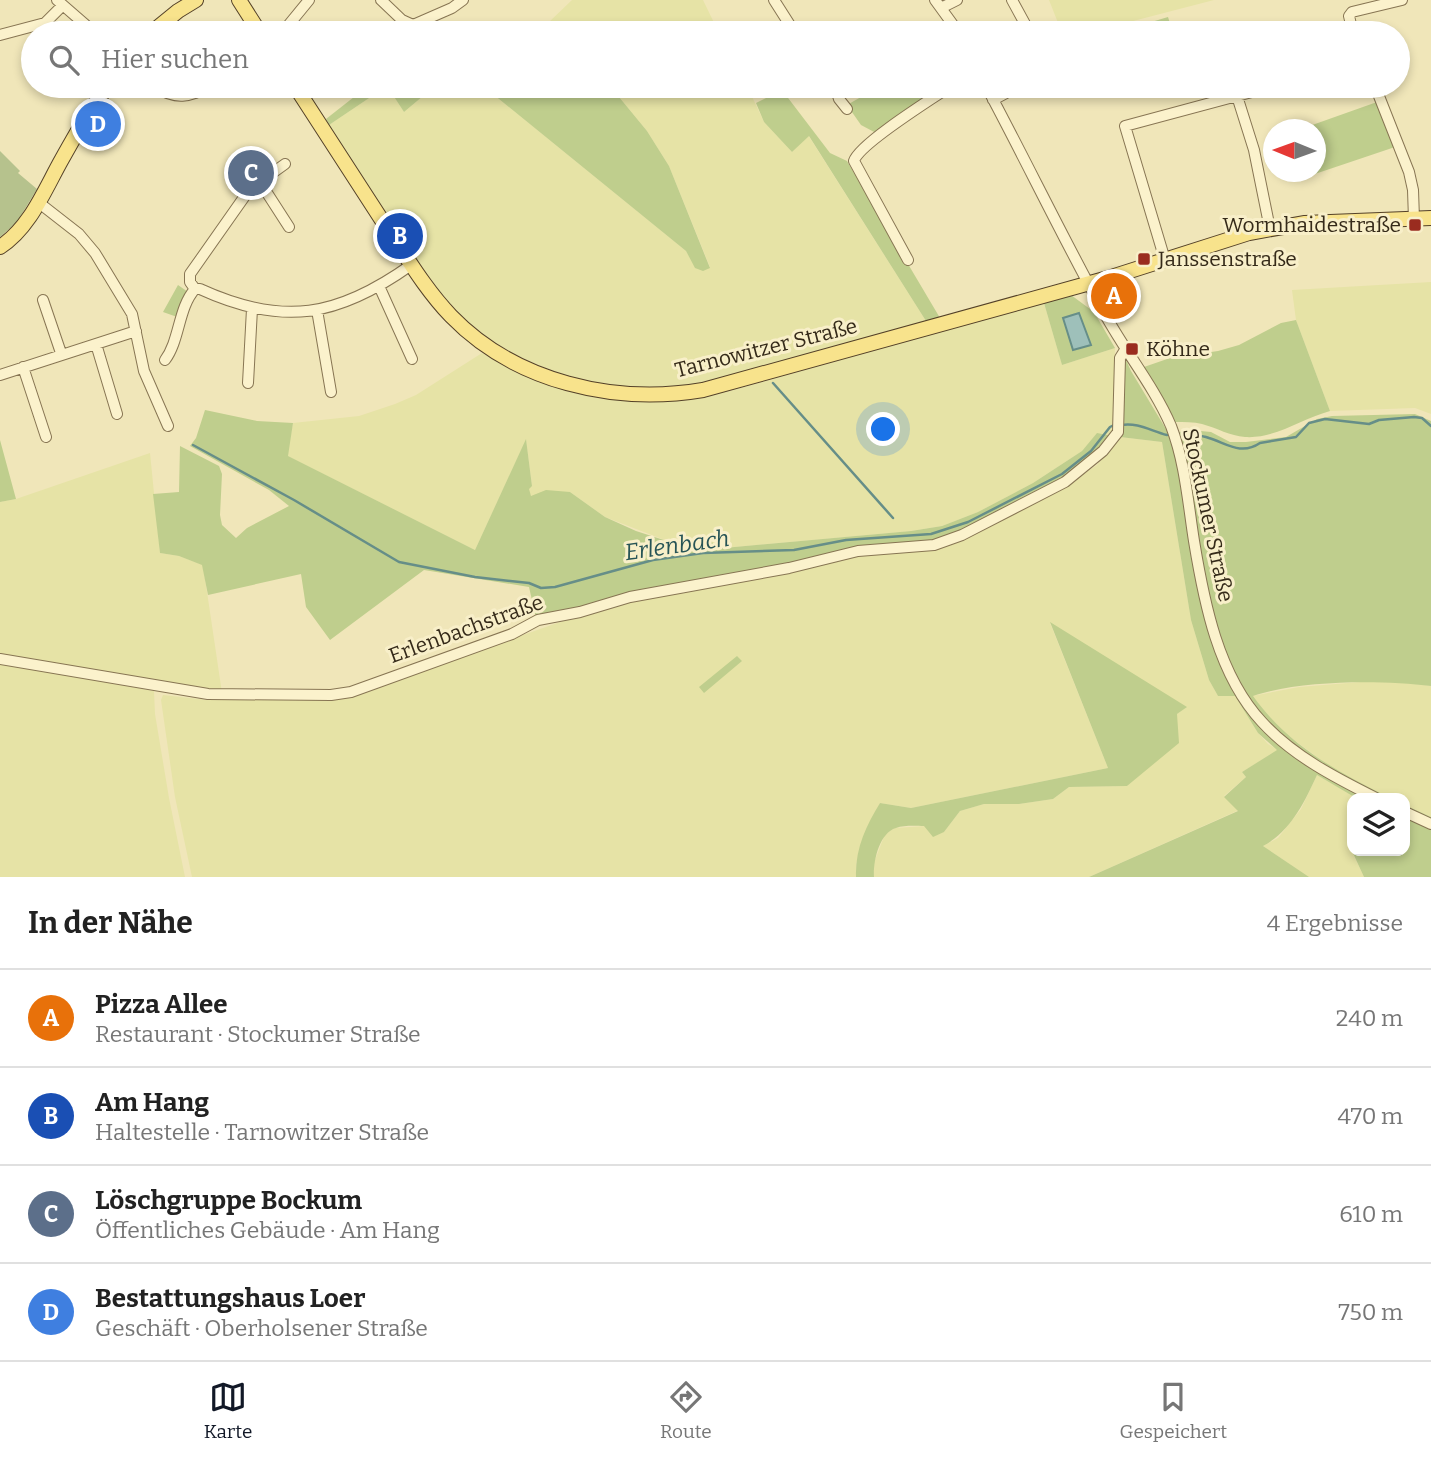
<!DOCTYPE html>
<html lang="de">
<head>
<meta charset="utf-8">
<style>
	:root { --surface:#fff; --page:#f6f6f6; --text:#222; --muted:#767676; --line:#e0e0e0; --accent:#111827 }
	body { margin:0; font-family:Bitter,serif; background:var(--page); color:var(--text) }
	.controls { position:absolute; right:21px; bottom:21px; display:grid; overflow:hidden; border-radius:14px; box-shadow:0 4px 10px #0003 }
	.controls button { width:63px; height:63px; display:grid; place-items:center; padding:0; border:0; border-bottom:2px solid var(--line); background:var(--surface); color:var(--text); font:35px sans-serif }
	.compass { position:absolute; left:1263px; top:119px; width:63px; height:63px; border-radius:50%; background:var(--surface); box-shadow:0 4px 10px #0003; rotate:271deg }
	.you { position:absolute; left:884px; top:430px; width:24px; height:24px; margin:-18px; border:5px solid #fff; border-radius:50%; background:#1a73e8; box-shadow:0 0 0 10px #1a73e833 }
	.badge { display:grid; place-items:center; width:46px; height:46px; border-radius:50%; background:var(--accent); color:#fff; font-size:23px; font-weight:700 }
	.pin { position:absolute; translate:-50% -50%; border:4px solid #fff; box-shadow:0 2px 7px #0006 }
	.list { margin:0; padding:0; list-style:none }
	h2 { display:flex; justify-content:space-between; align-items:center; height:91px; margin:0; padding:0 28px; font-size:30px }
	h2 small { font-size:23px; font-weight:400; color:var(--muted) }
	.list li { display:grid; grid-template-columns:46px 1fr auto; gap:21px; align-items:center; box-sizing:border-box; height:98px; padding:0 28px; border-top:2px solid var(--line) }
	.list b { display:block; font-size:26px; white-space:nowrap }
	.list p { margin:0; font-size:23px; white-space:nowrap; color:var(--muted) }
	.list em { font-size:23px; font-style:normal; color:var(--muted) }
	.icon { flex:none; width:38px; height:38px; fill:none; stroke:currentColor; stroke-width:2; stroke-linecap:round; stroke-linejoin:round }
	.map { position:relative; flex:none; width:1431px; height:877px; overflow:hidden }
	.search { position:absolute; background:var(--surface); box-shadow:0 4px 10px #0003; left:21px; right:21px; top:21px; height:77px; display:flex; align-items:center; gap:18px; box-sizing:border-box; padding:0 24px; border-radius:38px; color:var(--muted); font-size:26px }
	.sheet { height:483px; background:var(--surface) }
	nav { display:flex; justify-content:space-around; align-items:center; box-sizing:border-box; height:98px; border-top:2px solid var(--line); background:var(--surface); font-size:19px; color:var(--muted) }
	nav a { display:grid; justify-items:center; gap:4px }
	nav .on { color:var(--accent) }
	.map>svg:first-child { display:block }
</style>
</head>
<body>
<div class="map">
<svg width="1431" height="877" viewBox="0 0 1431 877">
	<rect width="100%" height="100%" fill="#f0e6b9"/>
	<path fill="#e6e3a6" d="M572,0H703L719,33H558L548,23Z
		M1049,0H1214L1087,33H1062Z
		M387,86L404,112L435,86H483L686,251L695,267H710L669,166L647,131L610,86H747L764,122L792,152L808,135L926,321L703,384L674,388L632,389L598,385L565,376L519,357L494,343L456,312L436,290L329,125Z
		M1431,282V414L1415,408L1330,411L1296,320L1292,290Z
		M1044,303L1062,365L1115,348L1113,434L1112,436L1097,434L1082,451L1033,483L978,512L942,526L911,531L724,548L711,542H670L605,517L570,492L531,496L528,489L532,485L526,440L475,550L287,456L293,423L359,416L395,404L416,395L482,353L525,375L551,386L594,397L638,401L730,391Z
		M1120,437L1162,442L1191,620L1209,680L1218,696H1235L1258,733L1268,744L1278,750L1242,772L1246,777L1224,796L1239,810L1089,877H874L873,865L885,834L895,828L925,826L944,832L960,811L984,804H1019L1053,799L1069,787L1127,786L1177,714L1186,707L1050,623L1108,768L911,808L880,803L856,863V877H192L175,797L161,700L163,695L208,700L350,696L580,615L657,594L878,550L1073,481L1097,465Z
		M150,453L160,553L179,556L203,565L222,693L0,656V502L16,499Z
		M0,663L154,691L155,714L169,798L185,877H0Z
		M1360,682H1401L1431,686V817L1405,805V798H1390L1336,771L1286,734L1269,719L1252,696L1299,687Z
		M1317,775L1357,798H1352L1351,850L1364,877H1308L1263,846L1278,838L1301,809Z"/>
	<path fill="#bfce8d" d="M1168,17L1173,33H1114L1118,32Z
		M368,86H435L404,112L387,86L329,125L326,119Z
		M483,86H610L647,131L669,166L710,268L703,271L695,268L686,251Z
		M880,86H916L926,101L876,133L861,125L847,105Z
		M782,90L830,153L847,161L940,318L926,321L809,136L792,152L764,122L756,103Z
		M1377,102L1395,147L1297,180L1295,172H1316V130L1301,129Z
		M178,285L188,292L180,318L163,312Z
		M1071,295L1094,312L1115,348L1062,365L1044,303Z
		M1296,320L1330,411C1301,419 1275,439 1245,437C1230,436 1217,428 1202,424C1194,422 1184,422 1175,422L1144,367L1170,358L1218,351L1239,345L1281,323Z
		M1126,360L1131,371L1169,434L1190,430L1211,432L1230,442H1246L1286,437L1317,419L1332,416L1415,414L1431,421V686C1381,680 1300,680 1253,696C1289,746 1336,771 1390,798H1356L1317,775C1304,803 1291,831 1263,846L1309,877H1089L1238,811L1224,797L1246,777L1242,772L1277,750L1258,733L1235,696H1218L1209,680L1191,620L1162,442L1120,437L1122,363Z
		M205,410L257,421L293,423L288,456L475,550L526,439L532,486L529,489L531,496L546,490L570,492L605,517L636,531L670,542H711L724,548L911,531L942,526L978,512L1033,483L1082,451L1097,433L1112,436L1099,451L1063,480L960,534L911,546L876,544L803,561L536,618L529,587L424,570L330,640L306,607L301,574L208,595L202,565L179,556L160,553L153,494L179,492L180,446L219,466L222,474L220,515L222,525L236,538L247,528L289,506L269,490L190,446L196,438Z
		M0,440L16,499L0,502Z
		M1050,622L1187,707L1177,714L1179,743L1127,786L1069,787L1053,799L1019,804H984L960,811L944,832L933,837L924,826C916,826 904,825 896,828C879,833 873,862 874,877H856C855,849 866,826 880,803L911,808L1108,768Z
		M737,656L742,661L704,693L699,687Z
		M1405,805L1431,817V877H1364L1351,849L1405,851Z"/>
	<path fill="#b6c28d" d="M0,151L20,171L18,173L37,189L17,222L0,237Z"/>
	<path fill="#9ec0ba" stroke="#668e88" stroke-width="2" d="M1079,313L1091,345L1073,350L1063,318Z"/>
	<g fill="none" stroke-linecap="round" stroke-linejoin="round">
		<path stroke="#668e88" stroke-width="2.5" d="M773,383L893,518
			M1121,425C1138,422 1151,431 1167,435
			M1185,434C1193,435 1202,435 1209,438C1226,443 1241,456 1260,443L1296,437L1309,423L1325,419L1369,424L1379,420L1414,417L1422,418L1431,426
			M193,445L294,500L399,562L475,577L529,583L541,588L555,587L653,560L703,553L794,550L846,540L931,534L968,522L1062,474L1091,451L1110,427L1114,425"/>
		<defs>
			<path id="minor" d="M57,0L95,33
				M381,0L402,20L413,25L452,8L463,0
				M774,0L795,33
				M935,0L959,33
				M1012,0L1030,33
				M941,8L957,0
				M282,33L309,0
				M1353,33L1349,16L1352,12L1402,0
				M0,35L45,23L62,6
				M153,86C178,101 187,97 212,86
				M835,86L839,99L847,109
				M986,86C1025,159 1061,234 1101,307C1122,348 1153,384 1171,426C1185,462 1188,503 1194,541C1204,602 1218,675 1262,722C1293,756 1336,778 1376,798
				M1375,86L1409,172L1413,190L1414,219
				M1237,96L1254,150L1270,229
				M993,100L1019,86
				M260,182L285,164
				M38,202L79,234L95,253L132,314L144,371L168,426
				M289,227L260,182L247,193L190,274V282L195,289H200C283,327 338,317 411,265
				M908,260L854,161C859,144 933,98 951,86
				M1165,260L1125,126L1274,86
				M379,286L412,359
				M43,300L61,353
				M317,310L331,392
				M96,344L117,414
				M165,360C180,340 178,308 195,289
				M23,367L46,437
				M0,375L136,331
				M248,383L252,309
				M0,659L208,694L331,695L351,692L512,634L538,620L580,612L630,597L789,568L858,551L934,545L962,535L1065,482L1103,451L1118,432L1120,358L1125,350
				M1405,812L1431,824"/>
			<path id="major" d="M239,0L260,33
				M151,33L178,11L196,0
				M295,86C325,132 355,179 385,225C406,256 425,289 451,316C515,382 614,405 703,390L1108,278L1249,233L1305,223L1431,218
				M0,247C30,228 45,189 62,159C76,134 90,109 108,86"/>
		</defs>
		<use href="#minor" stroke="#877553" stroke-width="12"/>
		<use href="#major" stroke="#544128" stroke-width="16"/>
		<use href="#minor" stroke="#fbf2cc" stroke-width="10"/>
		<use href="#major" stroke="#f8e38c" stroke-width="14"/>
	</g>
	<g fill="#9a2c1f" stroke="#f8efc9" stroke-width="2.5">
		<rect x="1408" y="218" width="14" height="14" rx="3.5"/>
		<rect x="1137" y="252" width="14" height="14" rx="3.5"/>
		<rect x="1125" y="342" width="14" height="14" rx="3.5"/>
	</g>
	<g text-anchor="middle" stroke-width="6" stroke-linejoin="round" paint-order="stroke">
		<g font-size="21" fill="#352a19" stroke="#f8efc9" text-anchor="start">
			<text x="1401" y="232" text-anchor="end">Wormhaidestraße</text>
			<text x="1158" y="266">Janssenstraße</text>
			<text x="1146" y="356">Köhne</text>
		</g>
		<g font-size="21" fill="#352a19" stroke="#f8efc9">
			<text transform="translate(766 348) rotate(-14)" y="7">Tarnowitzer Straße</text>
			<text transform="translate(1208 515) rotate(78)" y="7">Stockumer Straße</text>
			<text transform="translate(466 629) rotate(-20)" y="7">Erlenbachstraße</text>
		</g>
		<g font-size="23" font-style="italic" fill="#275456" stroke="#f8efc9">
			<text transform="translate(677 545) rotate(-8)" y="8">Erlenbach</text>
		</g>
	</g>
</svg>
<div class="controls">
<button><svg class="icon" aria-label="layers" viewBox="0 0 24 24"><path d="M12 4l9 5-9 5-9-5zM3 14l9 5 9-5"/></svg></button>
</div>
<svg class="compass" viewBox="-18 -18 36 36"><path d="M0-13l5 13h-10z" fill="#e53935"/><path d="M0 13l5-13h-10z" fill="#767676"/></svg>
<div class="you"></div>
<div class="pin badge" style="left:1114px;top:296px;background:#e8710a">A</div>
<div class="pin badge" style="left:400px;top:236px;background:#1a4fb4">B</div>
<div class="pin badge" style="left:251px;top:173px;background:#5c6f8a">C</div>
<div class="pin badge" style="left:98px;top:124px;background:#3f7fe0">D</div>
<div class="search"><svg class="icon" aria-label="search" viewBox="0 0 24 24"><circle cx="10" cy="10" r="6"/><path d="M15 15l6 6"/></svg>Hier suchen</div>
</div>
<section class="sheet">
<h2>In der Nähe<small>4 Ergebnisse</small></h2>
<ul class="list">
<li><span class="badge" style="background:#e8710a">A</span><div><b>Pizza Allee</b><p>Restaurant · Stockumer Straße</p></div><em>240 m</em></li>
<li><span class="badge" style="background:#1a4fb4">B</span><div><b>Am Hang</b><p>Haltestelle · Tarnowitzer Straße</p></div><em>470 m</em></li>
<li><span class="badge" style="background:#5c6f8a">C</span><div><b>Löschgruppe Bockum</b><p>Öffentliches Gebäude · Am Hang</p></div><em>610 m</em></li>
<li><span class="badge" style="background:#3f7fe0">D</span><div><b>Bestattungshaus Loer</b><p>Geschäft · Oberholsener Straße</p></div><em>750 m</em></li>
</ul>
</section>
<nav>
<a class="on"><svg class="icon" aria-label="map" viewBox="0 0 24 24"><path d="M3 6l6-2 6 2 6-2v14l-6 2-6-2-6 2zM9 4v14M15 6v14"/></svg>Karte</a>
<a><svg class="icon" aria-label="directions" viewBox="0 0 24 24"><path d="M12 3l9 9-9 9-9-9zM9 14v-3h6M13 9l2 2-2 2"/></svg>Route</a>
<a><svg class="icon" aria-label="saved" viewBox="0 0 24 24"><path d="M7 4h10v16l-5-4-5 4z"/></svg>Gespeichert</a>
</nav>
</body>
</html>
